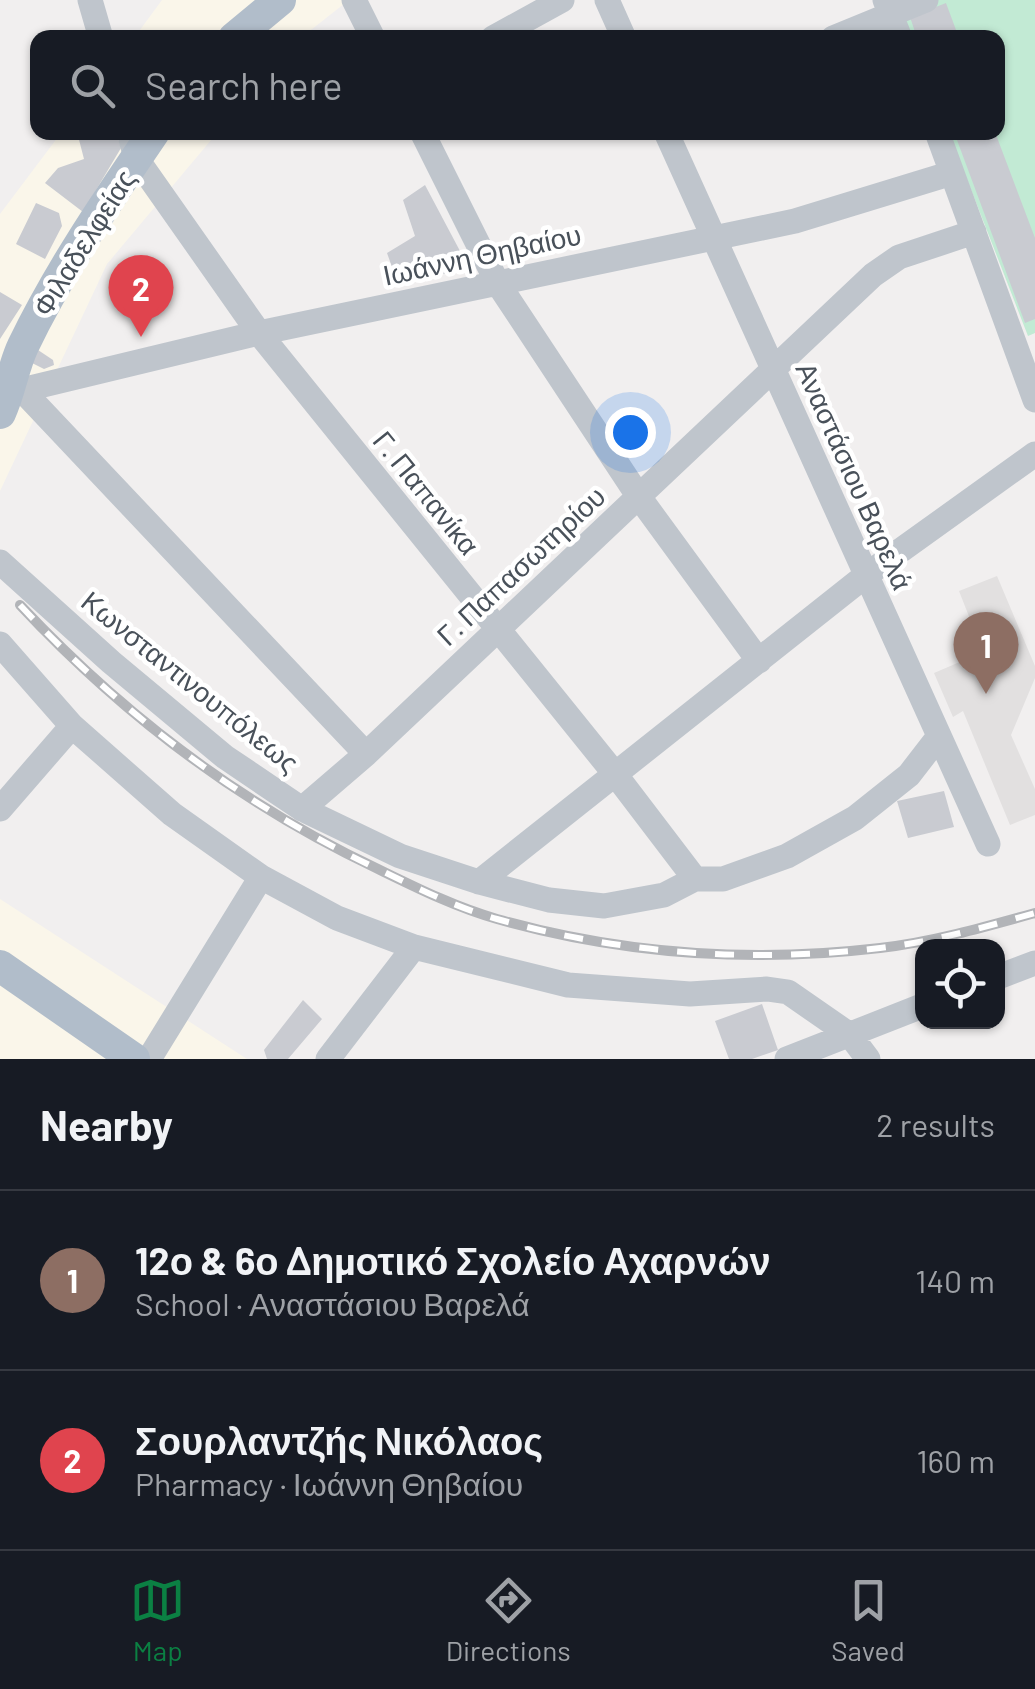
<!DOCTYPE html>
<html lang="en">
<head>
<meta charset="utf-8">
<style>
	:root { --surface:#171b24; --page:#20242c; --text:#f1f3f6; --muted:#9ea1a6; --line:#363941; --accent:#0b8043 }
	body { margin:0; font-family:Barlow,sans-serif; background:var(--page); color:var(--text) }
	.controls { position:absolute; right:30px; bottom:30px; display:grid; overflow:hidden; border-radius:20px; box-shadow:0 2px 8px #0004 }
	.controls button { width:90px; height:90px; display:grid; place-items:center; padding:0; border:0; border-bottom:2px solid var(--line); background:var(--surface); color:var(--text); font:50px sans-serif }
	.you { position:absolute; left:630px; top:432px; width:35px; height:35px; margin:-25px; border:8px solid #fff; border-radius:50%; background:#1a73e8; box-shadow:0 0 0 15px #1a73e833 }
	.badge { display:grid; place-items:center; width:65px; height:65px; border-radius:50%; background:var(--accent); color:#fff; font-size:32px; font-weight:700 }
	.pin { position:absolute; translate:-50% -82px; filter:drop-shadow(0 2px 5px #0008) }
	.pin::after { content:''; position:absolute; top:52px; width:35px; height:30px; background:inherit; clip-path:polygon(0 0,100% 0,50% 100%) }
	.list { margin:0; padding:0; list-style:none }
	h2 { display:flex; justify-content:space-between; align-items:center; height:130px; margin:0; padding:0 40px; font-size:42px }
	h2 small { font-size:32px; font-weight:400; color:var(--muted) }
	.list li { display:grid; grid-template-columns:65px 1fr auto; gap:30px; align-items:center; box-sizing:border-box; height:180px; padding:0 40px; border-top:2px solid var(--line) }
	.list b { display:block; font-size:38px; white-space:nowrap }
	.list p { margin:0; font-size:32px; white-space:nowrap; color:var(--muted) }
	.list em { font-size:32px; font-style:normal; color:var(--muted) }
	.icon { flex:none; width:55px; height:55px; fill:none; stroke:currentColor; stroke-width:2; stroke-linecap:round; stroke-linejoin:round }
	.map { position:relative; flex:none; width:1035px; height:1059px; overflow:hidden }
	.search { position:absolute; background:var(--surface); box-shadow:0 2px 8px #0004; left:30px; right:30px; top:30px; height:110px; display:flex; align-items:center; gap:25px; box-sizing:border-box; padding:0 35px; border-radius:20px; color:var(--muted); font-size:38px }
	.sheet { height:490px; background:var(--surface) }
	nav { display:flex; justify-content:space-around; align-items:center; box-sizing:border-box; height:140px; border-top:2px solid var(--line); background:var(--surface); font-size:28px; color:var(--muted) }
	nav a { display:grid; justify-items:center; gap:5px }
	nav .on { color:var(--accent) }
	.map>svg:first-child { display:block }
</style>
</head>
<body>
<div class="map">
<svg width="1035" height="1059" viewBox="0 0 1035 1059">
	<rect width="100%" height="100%" fill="#f1efef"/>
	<path fill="#faf6ea" d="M162,0H349L302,37L134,38Z
		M61,133H217L107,264L0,491V214Z
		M0,899L247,1059H0Z"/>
	<path fill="#e2e0e0" d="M997,576L1035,666V678L1011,735L1035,789V815L1010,825L963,711L953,717L934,673L983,652L959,591Z"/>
	<path fill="#c2ead4" d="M934,0H1035V333L1028,336L949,133L998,132V38L911,37L901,13Z"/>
	<path fill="#c9cbd1" d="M946,3L959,38H917L910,17Z
		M77,132H116L121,148L83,212L45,183L58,168L84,159Z
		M954,132H995L1035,238V319L1025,323Z
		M425,185L460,251L449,273L397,281L387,253L415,236L403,200Z
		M36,203L59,213L62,226L45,259L16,244Z
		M0,292L22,305L0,339Z
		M29,344L53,360L54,365L44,369L22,358Z
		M944,791L954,827L908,838L897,801Z
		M303,1000L322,1019L288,1059H267L264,1050Z
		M762,1004L778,1050L752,1059H729L715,1021Z"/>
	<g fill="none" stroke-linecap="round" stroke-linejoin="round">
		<path stroke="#bfc5cc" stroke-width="25" d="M90,0L101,38
			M354,0L373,38
			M607,0L624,38
			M885,0L900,38
			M493,38L562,0
			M833,38L926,0
			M129,132L136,158L259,333L615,774L695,879
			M422,132L497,282L639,497L759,661
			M666,132L988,844
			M937,132L1035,400
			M11,386L22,390L366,754
			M22,390L259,333L795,221L952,173
			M0,562L111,662L225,757L302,809L400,856L479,882L549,900L604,906L664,895L695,879H723L787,856L855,818L909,775L939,736
			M0,644L72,726L172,814L261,877L337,918L414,947L568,985L690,994L767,989L788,992L850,1035L868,1059
			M0,809L72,726
			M302,809L366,754L873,275L899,257L974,232
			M479,882L865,576L1035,454
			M998,977L1035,963
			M149,1059L261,877
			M328,1059L414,947
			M787,1059L922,1006"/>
		<path stroke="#b1bdca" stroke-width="32" d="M234,38L280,0
			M0,413C10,392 13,367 23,346C59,271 107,201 154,132
			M0,966L134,1059"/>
		<defs>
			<path id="rail" d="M20,605C123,715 242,805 378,869C417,888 455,907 497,919C621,954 751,963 880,948C932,942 985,927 1035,913"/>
		</defs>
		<use href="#rail" stroke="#b2b4b8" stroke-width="10"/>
		<use href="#rail" stroke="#fff" stroke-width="6" stroke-dasharray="19" stroke-linecap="butt"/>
	</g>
	<g text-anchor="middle" stroke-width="9" stroke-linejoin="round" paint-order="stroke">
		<g font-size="28" fill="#49515a" stroke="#fff">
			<text transform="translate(84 243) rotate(-58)" y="10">Φιλαδελφείας</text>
			<text transform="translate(482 255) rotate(-12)" y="10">Ιωάννη Θηβαίου</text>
			<text transform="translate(854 476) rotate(66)" y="10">Αναστάσιου Βαρελά</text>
			<text transform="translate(426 493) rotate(51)" y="10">Γ. Παπανίκα</text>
			<text transform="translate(521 566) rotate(-43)" y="10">Γ. Παπασωτηρίου</text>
			<text transform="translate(190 682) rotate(39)" y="10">Κωνσταντινουπόλεως</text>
		</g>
	</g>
</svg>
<div class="controls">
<button><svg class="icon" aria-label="locate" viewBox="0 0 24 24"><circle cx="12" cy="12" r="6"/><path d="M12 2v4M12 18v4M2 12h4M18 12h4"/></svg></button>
</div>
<div class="you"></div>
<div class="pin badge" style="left:986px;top:694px;background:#8d6e63">1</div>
<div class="pin badge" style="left:141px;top:337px;background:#e0444e">2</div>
<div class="search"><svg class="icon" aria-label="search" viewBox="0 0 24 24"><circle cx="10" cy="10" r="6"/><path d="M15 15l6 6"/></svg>Search here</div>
</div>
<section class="sheet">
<h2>Nearby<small>2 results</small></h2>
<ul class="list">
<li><span class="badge" style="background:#8d6e63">1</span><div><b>12ο &amp; 6ο Δημοτικό Σχολείο Αχαρνών</b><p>School · Αναστάσιου Βαρελά</p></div><em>140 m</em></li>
<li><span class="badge" style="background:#e0444e">2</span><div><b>Σουρλαντζής Νικόλαος</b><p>Pharmacy · Ιωάννη Θηβαίου</p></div><em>160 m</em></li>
</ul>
</section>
<nav>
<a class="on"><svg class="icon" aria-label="map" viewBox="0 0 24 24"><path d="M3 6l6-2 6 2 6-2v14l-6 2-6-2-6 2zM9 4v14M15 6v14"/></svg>Map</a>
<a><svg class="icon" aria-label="directions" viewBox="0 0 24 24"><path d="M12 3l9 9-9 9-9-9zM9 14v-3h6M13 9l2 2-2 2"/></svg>Directions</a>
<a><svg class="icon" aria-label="saved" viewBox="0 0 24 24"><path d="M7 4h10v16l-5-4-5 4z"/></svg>Saved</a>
</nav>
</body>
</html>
